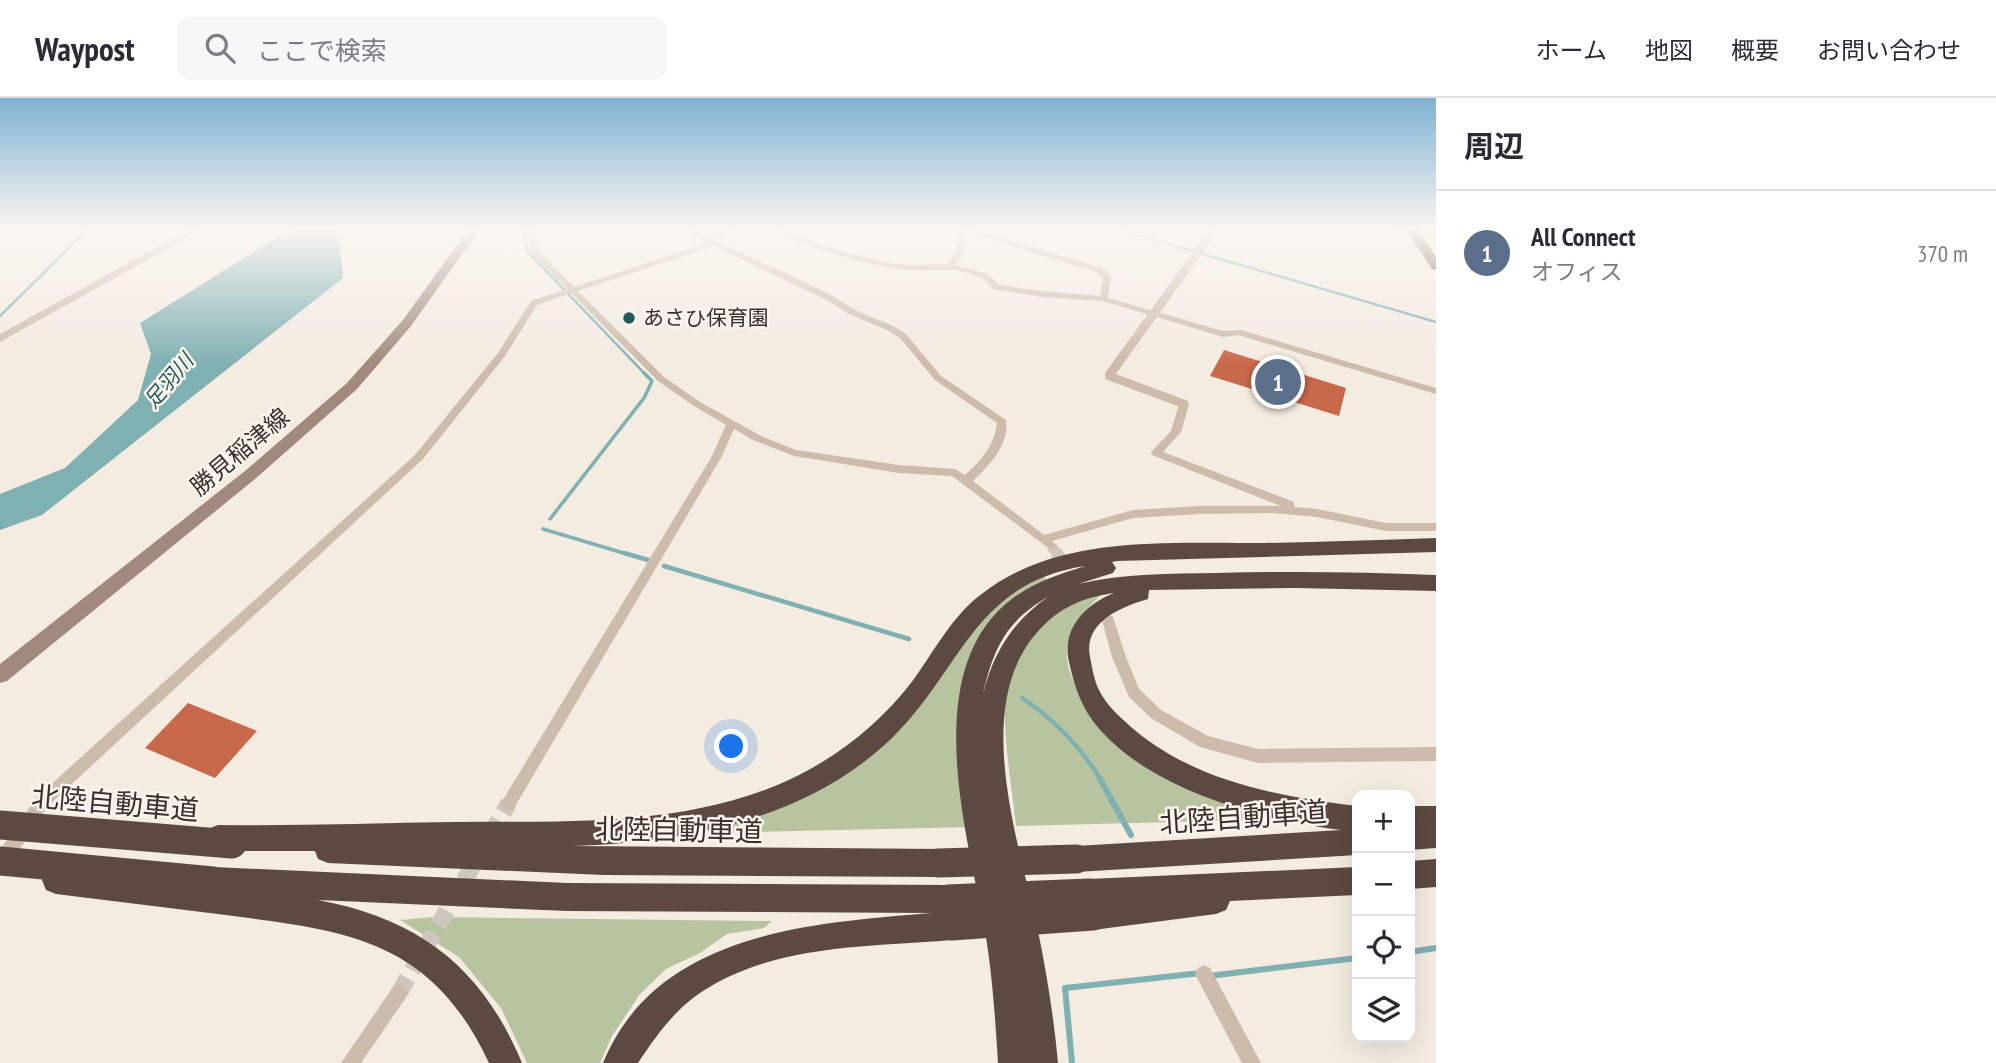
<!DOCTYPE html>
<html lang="ja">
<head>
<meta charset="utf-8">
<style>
	:root { --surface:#fff; --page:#f7f7f7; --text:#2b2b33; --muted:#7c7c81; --line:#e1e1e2; --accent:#7c3aed }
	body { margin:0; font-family:"PT Sans Narrow","Noto Sans JP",sans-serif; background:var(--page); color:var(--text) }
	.controls { position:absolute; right:21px; bottom:21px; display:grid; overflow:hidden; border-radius:14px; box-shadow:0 7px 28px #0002 }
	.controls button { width:63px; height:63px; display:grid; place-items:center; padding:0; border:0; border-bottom:2px solid var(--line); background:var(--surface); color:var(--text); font:35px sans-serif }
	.you { position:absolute; left:732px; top:649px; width:24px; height:24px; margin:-18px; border:5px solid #fff; border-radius:50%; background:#1a73e8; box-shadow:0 0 0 10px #1a73e833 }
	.badge { display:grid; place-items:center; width:46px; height:46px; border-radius:50%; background:var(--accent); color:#fff; font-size:23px; font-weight:700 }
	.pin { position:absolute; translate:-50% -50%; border:4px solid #fff; box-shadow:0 2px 7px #0006 }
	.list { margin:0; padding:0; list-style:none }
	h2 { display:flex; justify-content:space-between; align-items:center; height:91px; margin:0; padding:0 28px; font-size:30px }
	h2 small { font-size:23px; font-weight:400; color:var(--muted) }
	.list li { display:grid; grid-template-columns:46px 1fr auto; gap:21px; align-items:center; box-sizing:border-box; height:126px; padding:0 28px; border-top:2px solid var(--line) }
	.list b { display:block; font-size:26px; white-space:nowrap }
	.list p { margin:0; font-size:23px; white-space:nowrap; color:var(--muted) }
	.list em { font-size:23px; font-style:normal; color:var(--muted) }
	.icon { flex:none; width:38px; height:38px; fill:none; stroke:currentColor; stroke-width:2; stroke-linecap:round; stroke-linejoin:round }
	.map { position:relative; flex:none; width:1436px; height:965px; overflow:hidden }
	header { display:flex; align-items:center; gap:42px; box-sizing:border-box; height:98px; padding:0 35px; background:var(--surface); border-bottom:2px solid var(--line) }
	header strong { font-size:33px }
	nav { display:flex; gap:38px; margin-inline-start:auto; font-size:24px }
	.search { width:490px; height:63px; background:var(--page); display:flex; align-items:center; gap:18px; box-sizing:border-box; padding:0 24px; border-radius:14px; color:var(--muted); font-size:26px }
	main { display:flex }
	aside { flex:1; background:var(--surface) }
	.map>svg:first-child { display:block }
</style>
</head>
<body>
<header>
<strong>Waypost</strong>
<div class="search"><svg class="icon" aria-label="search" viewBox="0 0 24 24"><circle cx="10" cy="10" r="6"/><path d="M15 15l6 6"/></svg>ここで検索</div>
<nav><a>ホーム</a><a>地図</a><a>概要</a><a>お問い合わせ</a></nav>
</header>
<main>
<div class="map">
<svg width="1436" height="965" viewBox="0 0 1436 965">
	<rect width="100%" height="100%" fill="#f4ebe1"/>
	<path fill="#b8c4a0" d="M1042,477L1047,482L998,514L979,542L971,729L710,735L708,725L827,682L996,501Z
		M1105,493C1056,540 1056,562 1094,618L1290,721L1016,728C1012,687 995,598 1012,561C1022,540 1054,513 1074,502C1083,497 1095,495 1105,493Z
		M434,819L772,823L764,830L727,836L700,855L666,871L640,896L612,938L600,965H527L501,910L459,859L400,822Z"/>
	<path fill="#7fb0b2" d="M289,132H338L343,180L42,417L0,432V396L65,370L138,302L151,256L140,225Z"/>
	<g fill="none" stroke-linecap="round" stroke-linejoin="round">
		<path stroke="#7fb0b2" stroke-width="2.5" d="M523,132L527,153L646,277
			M1121,132L1436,224
			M0,218L87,132"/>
		<path stroke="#7fb0b2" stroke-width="3.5" d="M550,421L644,300L652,283L644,275
			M543,431L630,457"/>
		<path stroke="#7fb0b2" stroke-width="4.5" d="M624,455L648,462
			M664,468L909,541
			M1022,600C1055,622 1080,648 1101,682"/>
		<path stroke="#7fb0b2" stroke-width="6" d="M1100,681L1131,737
			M1410,854L1436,850
			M1209,878L1357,860
			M1072,965L1065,890L1201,875"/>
	</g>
	<path fill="#c8694b" d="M1224,252L1346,290L1339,318L1210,278Z
		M188,605L257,633L215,680L145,650Z"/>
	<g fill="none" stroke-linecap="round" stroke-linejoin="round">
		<path stroke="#cfc6bd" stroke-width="10" stroke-dasharray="10 5" stroke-linecap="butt" d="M1051,448L1058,457"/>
		<path stroke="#cfc6bd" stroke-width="13" stroke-dasharray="13 7" stroke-linecap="butt" d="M1056,455L1068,470"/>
		<path stroke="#cfc6bd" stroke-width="17" stroke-dasharray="17 9" stroke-linecap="butt" d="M490,737L509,705
			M399,895L478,759"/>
		<path fill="#cdbbac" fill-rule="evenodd" d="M526,132H534L539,153L574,189L707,145L682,132H693L710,140L727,132H738L716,143L829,196L857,213L893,228L906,236L941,278L1006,322C1010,346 989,368 973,383L1044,437L1133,412L1200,408H1281L1152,357L1151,355L1152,353L1171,333L1179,306L1184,303L1189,306L1181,334L1163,354L1294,404V409L1317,411L1386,425H1436V433H1386L1317,419L1273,415L1200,416L1133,420L1052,443L1057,448L1051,452L952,378L899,375L794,358L753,342L734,331L721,360L514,710L509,712L504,710L501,705L504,700L711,360L726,327L694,308L658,283L571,195L537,207L505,258L423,361L47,709L8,769L0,770V752L37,699L415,357L498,255L531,203L567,191L532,156ZM714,148L823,200L851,217L887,232L900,240L935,282L997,325C994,348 982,362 965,377L955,371L899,367L796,352L761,338L700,304L664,279L578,193Z
			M771,132H782L839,153L883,164L907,167L947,166L956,154L959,132H976L1102,170L1111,178L1108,200L1223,233L1241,232L1436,290V296L1238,237L1223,239L1103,203L1041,199L993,191L988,184L980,179L956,172H907L867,165L818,151ZM966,134L1096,174L1103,179L1100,198L1041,193L999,187L986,175L955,167L964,154Z
			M1411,133L1436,135V139L1414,137L1410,135Z
			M1108,517L1113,518L1114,522L1126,559L1139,591L1161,612L1208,638L1258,651L1436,649V663L1258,665L1200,649L1151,620L1129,599L1112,559L1102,522L1103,518Z
			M1204,867L1210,870L1261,965H1242L1195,876L1198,870Z
			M399,886L405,889L408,895L405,901L361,965H341L393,889Z"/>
		<path fill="#cdbbac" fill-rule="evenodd" d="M188,132H201L0,244V236Z
			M1209,132H1219L1116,276L1188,303V309H1180L1105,281V275Z
			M1379,132H1415L1419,135L1414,138Z"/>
		<path fill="#a18a7d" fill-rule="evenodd" d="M468,132H479L411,228L357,291L255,381L7,583L0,585V566L245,373L347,285L403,222Z"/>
		<path fill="#6c584f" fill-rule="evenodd" d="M1406,132H1418L1436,159V172L1432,171Z"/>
		<path fill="#5c4a42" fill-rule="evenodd" d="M1436,440V454L1117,463L1112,464L1116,470L1113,475L1078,486C1124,475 1170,476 1217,475C1290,473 1363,474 1436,477V493L1297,490L1149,492L1148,501C1121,509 1083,524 1090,559C1092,569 1094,581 1098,590C1106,608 1123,622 1137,634C1199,684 1280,699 1357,708V757L1076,774L1066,771L1062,761L1066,751L1076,748L1341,732C1265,723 1156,693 1103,635C1083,614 1075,591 1069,564C1061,531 1086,506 1114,495C1086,499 1064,507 1043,528C968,602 1019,743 1038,833C1047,877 1054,921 1058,965H998C995,917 992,870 983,822C965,728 920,569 1013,500C1035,484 1060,476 1085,468C974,485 962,571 893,639C809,721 686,745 573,748L938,751L948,755L952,765L948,775L938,779L604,777L328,765L318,761L315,753H218L208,749L205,740L208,731L218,727C297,728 376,725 455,724C561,723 674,729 775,688C829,666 879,628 914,581C934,553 952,519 979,498C1057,435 1171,446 1265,445C1322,444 1379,442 1436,440ZM1048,499C1013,523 993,555 983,596C993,551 1007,522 1048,499Z
			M1410,708H1436V750L1410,752Z
			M1436,761V789L1410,791V763Z
			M56,768L200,785L203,773L213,769L567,785L948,787L958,791L962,801L958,811L952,814L962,818L966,828L962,838L952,842C867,849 765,846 693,900C670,918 654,941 638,965H603C657,834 811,825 932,815L567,813L318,802C419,821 482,869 522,965H489C431,841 348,833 226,817C169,810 113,803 56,796L46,792L42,782L46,772Z
			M1357,769V797L1230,803L1226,812L1216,816L1093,832L1083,828L1079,818L1084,807L1079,805L1075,795L1079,785L1089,781Z"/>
		<path stroke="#5c4a42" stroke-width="29" d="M0,727L232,746
			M0,763L213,783
			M938,765L1076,761
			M948,801L1089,795
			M952,828L1093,818"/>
	</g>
	<linearGradient id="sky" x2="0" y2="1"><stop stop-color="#7eb2d2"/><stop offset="0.49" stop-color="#faf6f2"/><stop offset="1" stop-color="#faf6f2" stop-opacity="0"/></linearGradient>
	<rect width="1436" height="267" fill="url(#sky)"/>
	<circle fill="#1f5a5e" stroke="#fbf5ee" stroke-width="2.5" cx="629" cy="220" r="7"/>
	<g text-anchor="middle" stroke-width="5" stroke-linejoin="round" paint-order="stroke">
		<g font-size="21" fill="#3b302b" stroke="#fbf5ee" text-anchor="start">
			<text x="643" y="227">あさひ保育園</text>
		</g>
		<g font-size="21" font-style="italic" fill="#1f5a5e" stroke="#fbf5ee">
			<text transform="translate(169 283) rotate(-50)" y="7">足羽川</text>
		</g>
		<g font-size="24" fill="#3b302b" stroke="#fbf5ee">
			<text transform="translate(240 354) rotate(-40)" y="8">勝見稲津線</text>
		</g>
		<g font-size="28" fill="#3b302b" stroke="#fbf5ee">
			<text transform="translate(115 705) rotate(5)" y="10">北陸自動車道</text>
			<text transform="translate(1243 719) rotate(-4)" y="10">北陸自動車道</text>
			<text transform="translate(679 732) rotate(1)" y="10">北陸自動車道</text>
		</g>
	</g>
</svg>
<div class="controls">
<button>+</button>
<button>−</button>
<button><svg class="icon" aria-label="locate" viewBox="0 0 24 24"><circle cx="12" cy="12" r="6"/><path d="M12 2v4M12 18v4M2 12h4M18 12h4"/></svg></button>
<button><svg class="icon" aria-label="layers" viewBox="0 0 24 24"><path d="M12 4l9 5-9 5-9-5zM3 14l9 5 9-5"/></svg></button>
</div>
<div class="you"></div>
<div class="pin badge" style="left:1278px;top:284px;background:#5c6f8a">1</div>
</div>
<aside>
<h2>周辺<small></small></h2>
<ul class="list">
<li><span class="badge" style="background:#5c6f8a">1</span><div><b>All Connect</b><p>オフィス</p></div><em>370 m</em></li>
</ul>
</aside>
</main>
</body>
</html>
